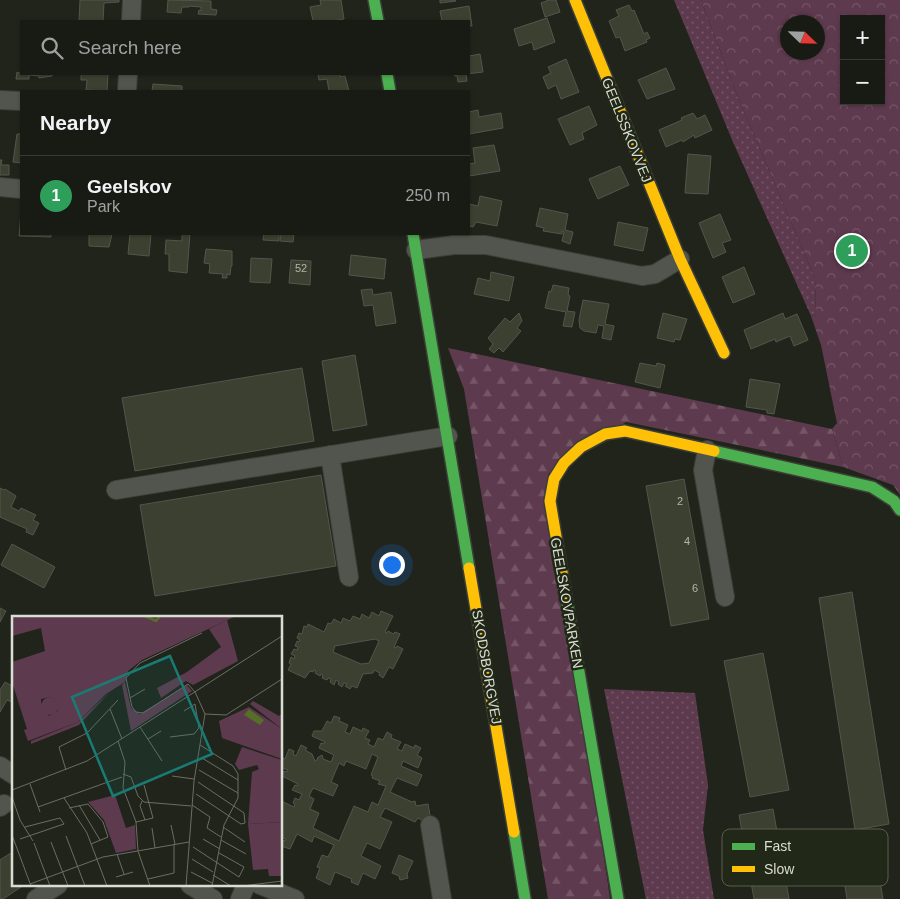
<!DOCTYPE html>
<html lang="en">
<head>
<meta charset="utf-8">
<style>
	:root { --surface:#181b14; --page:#252822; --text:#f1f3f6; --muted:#9fa1a0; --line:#363934; --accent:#db2777 }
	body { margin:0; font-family:Helvetica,sans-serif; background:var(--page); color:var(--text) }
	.controls { position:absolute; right:15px; top:15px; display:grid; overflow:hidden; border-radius:0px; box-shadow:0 1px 4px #0004 }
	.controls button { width:45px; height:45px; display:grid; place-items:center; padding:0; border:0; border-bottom:1px solid var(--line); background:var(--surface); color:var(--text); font:25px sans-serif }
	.compass { position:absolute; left:780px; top:15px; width:45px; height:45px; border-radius:50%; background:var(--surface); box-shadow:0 1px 4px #0004; rotate:113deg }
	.you { position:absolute; left:391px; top:564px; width:18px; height:18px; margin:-12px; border:4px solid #fff; border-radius:50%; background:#1a73e8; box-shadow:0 0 0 8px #1a73e833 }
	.badge { display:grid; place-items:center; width:32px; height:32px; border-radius:50%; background:var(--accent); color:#fff; font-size:16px; font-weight:700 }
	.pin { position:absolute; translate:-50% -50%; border:2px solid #fff; box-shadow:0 1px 5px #0006 }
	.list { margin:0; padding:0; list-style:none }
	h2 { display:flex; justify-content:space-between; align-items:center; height:65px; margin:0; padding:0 20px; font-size:21px }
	h2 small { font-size:16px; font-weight:400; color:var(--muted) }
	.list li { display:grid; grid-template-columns:32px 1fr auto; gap:15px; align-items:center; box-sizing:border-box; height:80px; padding:0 20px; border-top:1px solid var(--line) }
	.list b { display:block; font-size:19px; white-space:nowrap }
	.list p { margin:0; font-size:16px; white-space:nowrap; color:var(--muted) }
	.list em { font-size:16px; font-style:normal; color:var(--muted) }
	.icon { flex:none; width:28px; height:28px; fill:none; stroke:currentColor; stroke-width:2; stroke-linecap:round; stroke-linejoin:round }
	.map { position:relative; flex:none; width:900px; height:899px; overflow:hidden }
	.search { position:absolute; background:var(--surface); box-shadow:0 1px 4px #0004; left:20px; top:20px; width:450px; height:55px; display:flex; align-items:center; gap:12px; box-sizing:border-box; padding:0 18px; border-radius:0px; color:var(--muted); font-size:19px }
	.panel { position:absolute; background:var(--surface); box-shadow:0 1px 4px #0004; left:20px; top:90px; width:450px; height:145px; border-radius:0px }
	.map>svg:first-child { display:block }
</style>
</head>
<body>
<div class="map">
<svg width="900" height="899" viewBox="0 0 900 899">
	<defs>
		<pattern id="grass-dots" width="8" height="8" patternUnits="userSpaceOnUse" patternTransform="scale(1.25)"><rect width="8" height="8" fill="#5e3a4e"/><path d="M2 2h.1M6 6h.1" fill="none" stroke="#745667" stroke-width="1.8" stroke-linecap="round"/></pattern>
		<pattern id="forest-firs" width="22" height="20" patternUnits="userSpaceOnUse" patternTransform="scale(1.25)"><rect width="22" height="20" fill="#5e3a4e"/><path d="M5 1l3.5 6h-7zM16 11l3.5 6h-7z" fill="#745667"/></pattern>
		<pattern id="park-crowns" width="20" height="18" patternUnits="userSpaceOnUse" patternTransform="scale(1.25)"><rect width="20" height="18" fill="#5e3a4e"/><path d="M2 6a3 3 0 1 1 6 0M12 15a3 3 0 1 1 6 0" fill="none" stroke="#745667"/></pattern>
	</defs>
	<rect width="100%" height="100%" fill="#20241b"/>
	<path fill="url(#grass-dots)" d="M674,0H701L737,95L815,278L816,315L811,316L733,142Z
		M604,689L695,693L708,785L703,830L714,899H646Z"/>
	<path fill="url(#forest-firs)" d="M448,348L832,429L843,467L626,422L548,474L610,899H548L464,389Z"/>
	<path fill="url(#park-crowns)" fill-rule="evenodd" d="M701,0H900V495L893,485L843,467L832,429L837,423L821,345L811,316L816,315L815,278L737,95ZM844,19H881V101H844ZM788,22H818V52H788Z"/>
	<path fill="#3b4031" stroke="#52564d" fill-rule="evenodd" d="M80,0H119V2L104,3L103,21H79Z
		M168,0L211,1V9L217,10L216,15L198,14L199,10L201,11V7L189,6V7H182L181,13L167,12Z
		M320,0H341L344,19L332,21H313L310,7L321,5Z
		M440,0H455L456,1L440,3Z
		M549,0H556L560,12L545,17L541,3Z
		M629,5L632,11L634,10L644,34L647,32L650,38L646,40L647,42L625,51L620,37L616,38L609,21L619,16L616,10Z
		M469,6L472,26H469V21H442L440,11Z
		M547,18L555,42L534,50L532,42L519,46L514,29Z
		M480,54L483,72L466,74L467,81L458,82L457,76H455L454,74H469V56Z
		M566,59L579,92L561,99L556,85L548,89L543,77L551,73L548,67Z
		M666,68L675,89L647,99L638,80Z
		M17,72L21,74H52V76L39,78V76L29,75V79H16Z
		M81,74H108L107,91L86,90L87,80H81Z
		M318,74H340V77L345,76L349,91H329L327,79L319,80Z
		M153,84L182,86V91H152Z
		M589,106L597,125L582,133L584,139L570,145L558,119Z
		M478,110L479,117L501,113L503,128L469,134V112Z
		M693,113L697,119L705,115L712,130L695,138L694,135L683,142L682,140L666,147L659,130L682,120L681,118Z
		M17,134H21V163L13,162Z
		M494,145L500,171L469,176V179V164L475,163L473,148Z
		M688,154L711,156L708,194L685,193Z
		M0,160H2L1,165H9V175H0Z
		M620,166L629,185L598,199L589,179Z
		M480,196L502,201L497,226L476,222L473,227L469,226V204L478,206Z
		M540,208L568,214L565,230L573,232L570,244L562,241L564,232L562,231V234L543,231L544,228L536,226Z
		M21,213V234H51V237L19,236Z
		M720,214L731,240L722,243L726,252L713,258L699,223Z
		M618,222L648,228L643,251L614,245Z
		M89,234H112L109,247L89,246Z
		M130,234H151L149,256L128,254Z
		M182,234H190L187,273L169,271V254H165L166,240L182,241Z
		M264,234H279V241L263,240Z
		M281,234H294L293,242L280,241Z
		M206,249L232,251V266H231L230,275L227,274V278H222L223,274L209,273L210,264L204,263Z
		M351,255L386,259L384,279L349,275Z
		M251,258L272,259L270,283L250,282Z
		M291,260L311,261L310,285L289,283Z
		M744,267L755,294L733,303L722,277Z
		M491,272L514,277L509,301L474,294L478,278L490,281Z
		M553,285L569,288L568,295L570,296L567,311L575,312L572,327L563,326L566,312L545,308L549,291L551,292Z
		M372,289L373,295L391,292L396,323L376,326L373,305L364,306L361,290Z
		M583,300L609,304L605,324L614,326L611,340L602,338L604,326L598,325L596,333L584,331L580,328L579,320Z
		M519,313L522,321L517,328L521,331L503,352L499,348L494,353L489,349L493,344L488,338L505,318L510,322Z
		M663,313L687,319L680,340L675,339L674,342L657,338Z
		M783,313L785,319L797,314L808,340L794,346L790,336L776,342L775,339L751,349L744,330Z
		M355,355L367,425L333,431L322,361Z
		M640,363L656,366L657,363L665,365L660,388L635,382Z
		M302,368L314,441L135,471L122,398Z
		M750,379L780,384L774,414L767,413V410L746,407Z
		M321,475L336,566L155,596L140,505Z
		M684,479L709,619L671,626L646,486Z
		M0,488L4,490L5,489L16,496L11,507L19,511L21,508L36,515L33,520L39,523L33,535L26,532L27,529L0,517Z
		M12,544L55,567L44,588L1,565Z
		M852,592L889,824L855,830L819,598Z
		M0,608L6,611L0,622Z
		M381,611L393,616L385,632L387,633L388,631L393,634L395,632L400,634L394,647L396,648L397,646L403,649L393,669L389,667L383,678L379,675L380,673L374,670L373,673L363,674L357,688L352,686L350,689L345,686L347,684L344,683L342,687L338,684L339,682L336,680L334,685L330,682L331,679L328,678L327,680L322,678L323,675L321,674L320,676L315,673L316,671L314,670L313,672L310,671L305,678L288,670L291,664L289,663L291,657L294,659L295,656L291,654L294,649L297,650L298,647L295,646L297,641L299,642L300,640L297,638L299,633L302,634L304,626L307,627L308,624L324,632L328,623L331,624L334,619L341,623L343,618L350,621L353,616L360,619L362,614L369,618L372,612L379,616ZM375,639L379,641L369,663L361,664L333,652L335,646Z
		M763,653L789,790L750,797L724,661Z
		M5,682L14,687V703L7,700L0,712V690Z
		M334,716L340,718L339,721L348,725L345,732L350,734L353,727L362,731L363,728L369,731L365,738L370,740L368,744L374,747L378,738L383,740L387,732L392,735L391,738L401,742L397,749L402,751L405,744L414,748L415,745L421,748L417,755L422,758L418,768L403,761L401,766L422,775L417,786L397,778L390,792L412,802L415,801L416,806L428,804L431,821L426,822L418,818L415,822L385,808L380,817L392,822L380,849L367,843L361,856L381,866L375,879L363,873L358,885L351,882L352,879L335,872L330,885L316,878L320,868L317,867L322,855L328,857L334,845L314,836L312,842L297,834L290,849L281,846L282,840L285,841L286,839L281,837V801L294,807L295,804L293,803L295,798L299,800L302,794L292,790L295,785L297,786L298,784L282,776L284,771L287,772L288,770L281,767V760L282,758L285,759L289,749L294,751L293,754L296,756L301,745L307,748L305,750L312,754L315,761L318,759L317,758L322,755L323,759L331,762L334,755L319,748L321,743L324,744L325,742L312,736L314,731H322L327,721L331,723ZM372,754L378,757L371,775L373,776L372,778L380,781L378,784L386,786L378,805L372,802L368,812L354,806L339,841L313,828L319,813L310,809L314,799L309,796L313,788L333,796L338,785L331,782L339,763L344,766L346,761L366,769Z
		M773,809L789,899H754L739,815Z
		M872,834L883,899H847L838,840Z
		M14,851V885H24L3,899H0V860Z
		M399,855L413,861L407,874L408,878L400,880L399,876L392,873Z"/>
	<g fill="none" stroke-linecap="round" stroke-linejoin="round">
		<defs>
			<path id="street" d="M131,21L132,0
				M127,91L128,74
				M0,100L21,101
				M0,187L21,189
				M416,250L454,245H486L642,276L655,274L680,259
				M707,450L703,470L725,597
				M330,455L349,577
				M116,490L448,436
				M0,766L14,775
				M0,807L4,804
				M430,825L442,899
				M190,885L213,899
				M260,885L295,899
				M36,899L58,885
				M240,899L246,885"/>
			<path id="fast" d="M374,0L378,21
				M387,74L390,91
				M413,234L469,568
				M714,451L872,487L894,501L900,510
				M567,602L618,899
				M514,832L525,899"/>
			<path id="slow" d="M575,0L680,259L724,353
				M469,568L514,832
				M567,602L550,501L554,479L564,463L581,447L605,434L625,431L714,451"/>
		</defs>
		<use href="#street" stroke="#3b3f37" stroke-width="20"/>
		<use href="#fast" stroke="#3b3f37" stroke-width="14"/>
		<use href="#slow" stroke="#3b3f37" stroke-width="14"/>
		<use href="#street" stroke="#52554e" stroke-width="18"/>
		<use href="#fast" stroke="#4caf50" stroke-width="11"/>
		<use href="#slow" stroke="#ffc107" stroke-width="11"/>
	</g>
	<g text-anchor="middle" stroke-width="5" stroke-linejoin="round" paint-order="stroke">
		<g font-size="11" fill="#b2b6aa">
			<text x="301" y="272">52</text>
			<text x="680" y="505">2</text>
			<text x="687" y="545">4</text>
			<text x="695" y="592">6</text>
		</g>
		<g font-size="14" fill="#d9ddd2" stroke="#212817">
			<text transform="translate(627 130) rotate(68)" y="5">GEELSSKOVVEJ</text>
			<text transform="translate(567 603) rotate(80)" y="5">GEELSKOVPARKEN</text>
			<text transform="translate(487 667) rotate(80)" y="5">SKODSBORGVEJ</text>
		</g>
	</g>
	<g transform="translate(12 616)">
		<rect width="270" height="270" fill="#20241b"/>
		<path d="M215,4L226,45L181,69L174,65L149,82L145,72L175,56L209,31L197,13ZM98,76L67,109L19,128V125L66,106Z" fill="#5e3a4e"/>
		<path d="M113,66L119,92L128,98L175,69L180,75L119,115L110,69ZM241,85L267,100L270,98V113L238,88ZM230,131L270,144V206L236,208L240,156L247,153L245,149L227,154L223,148Z" fill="#5e3a4e"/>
		<path d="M29 90a9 9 0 1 1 18 0a9 9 0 1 1-18 0Z" fill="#5e3a4e"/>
		<path d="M0,0H224L130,44L116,55L113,66L94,78L66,106L16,125L12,114L15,113L0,66V46L33,35L29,12L0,20ZM38,81L43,83L46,90V95L37,100L29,87V83ZM237,91L270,113V143L210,122L207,105ZM103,179L114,212L123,209L124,233L104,237L92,204L76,186ZM270,206V260H257L256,253L241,254L236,208Z" fill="#5e3a4e" fill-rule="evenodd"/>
		<path d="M237,93L252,104L248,109L232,99Z" fill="#566e27"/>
		<path fill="none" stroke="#566e27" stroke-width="2.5" d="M133,0L144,5L148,0"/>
		<path fill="none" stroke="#6a6e64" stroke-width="1" d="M118,82L133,73M98,93L110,123M172,95L183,88L187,112M193,98L214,99L270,63M128,111L150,145M158,121L182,118L187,112M136,123L149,115M106,125L113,146L111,172L124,206L126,235L138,270M188,129L221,150L226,158V182L212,209L200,270M190,142L226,164M54,154L47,131L75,117L106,84M187,154L226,177M111,158L119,161L126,180L132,186L179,190M160,160L182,163M18,168L28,196M0,174L75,145L270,20M184,178L229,208L233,207L232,197L186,166M0,181L8,204L21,225M52,182L75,217L95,270M130,185L128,190L133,204M67,189L88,224M180,189L198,201L195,212L209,221M26,191L110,161M57,192L76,188L91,206L96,221L79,228M124,206L141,202L132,169M159,209L163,228M211,211L233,226M140,212L143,232M0,219L19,270M54,220L73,270M8,223L52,208L48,202L13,211M191,223L208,233M209,224L234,238M39,226L56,270M22,227L38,270M181,231L227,261L232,251L207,237M105,238L112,258M180,243L201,256M179,256L200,267M201,259L219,270M104,261L121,256M136,263L162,257V228M18,268L91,241L177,226M174,270L182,165L193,98L183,76L176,68L131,97L124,96L120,91L114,62L128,47L190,17M230,270L270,265"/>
		<path fill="#197b73" fill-opacity="0.15" stroke="#197b73" stroke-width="2.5" d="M158,40L200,138L101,180L60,81Z"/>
		<rect width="270" height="270" fill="none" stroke="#d9ddd2" stroke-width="2.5"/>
	</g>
	<rect x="722" y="829" width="166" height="57" rx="8" fill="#212817" stroke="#585e4f" stroke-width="1"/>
	<rect x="732" y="843" width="23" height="7" fill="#4caf50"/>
	<rect x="732" y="866" width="23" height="6" fill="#ffc107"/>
	<g font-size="14" fill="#d9ddd2">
		<text x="764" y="851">Fast</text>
		<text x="764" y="874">Slow</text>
	</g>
</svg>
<div class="controls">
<button>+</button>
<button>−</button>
</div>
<svg class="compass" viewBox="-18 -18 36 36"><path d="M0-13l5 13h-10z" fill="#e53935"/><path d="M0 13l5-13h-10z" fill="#9fa1a0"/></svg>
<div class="you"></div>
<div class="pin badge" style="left:852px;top:251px;background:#2e9e5b">1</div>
<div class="search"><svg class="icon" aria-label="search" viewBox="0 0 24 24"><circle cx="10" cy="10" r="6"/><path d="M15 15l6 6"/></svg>Search here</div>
<section class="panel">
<h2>Nearby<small></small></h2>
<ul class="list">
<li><span class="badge" style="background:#2e9e5b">1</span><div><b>Geelskov</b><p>Park</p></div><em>250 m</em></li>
</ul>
</section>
</div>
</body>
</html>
